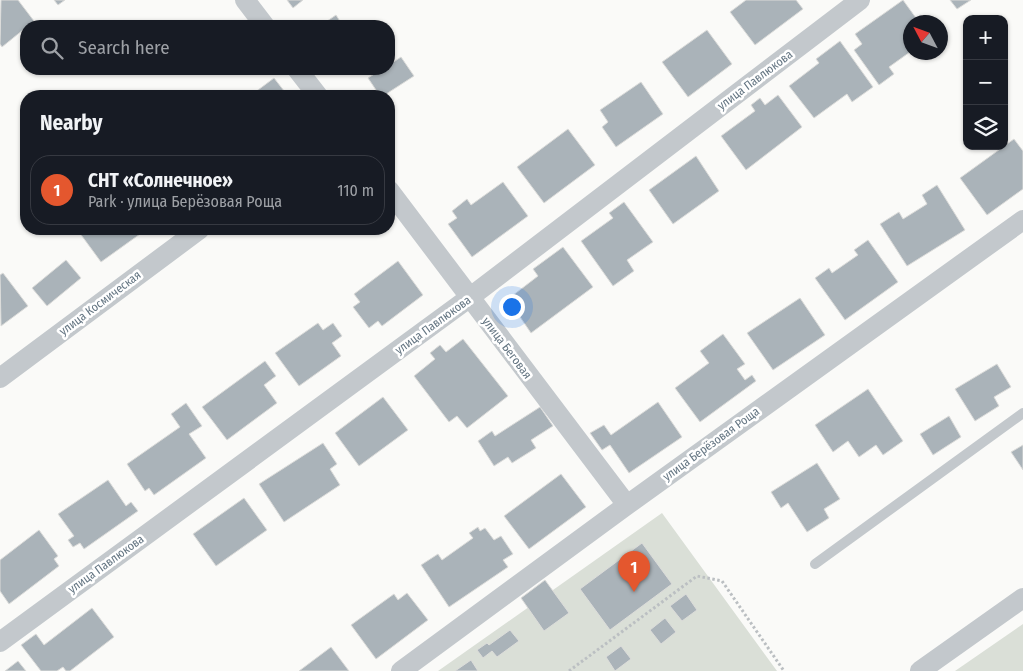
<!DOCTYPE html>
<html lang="en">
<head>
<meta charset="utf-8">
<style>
	:root { --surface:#171b24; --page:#20242c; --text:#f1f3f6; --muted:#9ea1a6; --line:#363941; --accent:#e4572e }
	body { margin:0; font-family:"Fira Sans Condensed",sans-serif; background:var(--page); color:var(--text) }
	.controls { position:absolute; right:15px; top:15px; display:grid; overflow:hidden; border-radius:10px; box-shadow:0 1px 4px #0004 }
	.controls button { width:45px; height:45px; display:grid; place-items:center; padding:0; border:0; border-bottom:1px solid var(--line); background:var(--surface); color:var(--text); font:25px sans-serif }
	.compass { position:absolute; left:903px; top:15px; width:45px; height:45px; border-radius:50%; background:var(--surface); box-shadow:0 1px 4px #0004; rotate:311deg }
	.you { position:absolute; left:511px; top:306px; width:18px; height:18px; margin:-12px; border:4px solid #fff; border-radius:50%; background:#1a73e8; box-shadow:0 0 0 8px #1a73e833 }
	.badge { display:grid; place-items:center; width:32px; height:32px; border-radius:50%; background:var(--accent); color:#fff; font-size:16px; font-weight:700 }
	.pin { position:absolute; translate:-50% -41px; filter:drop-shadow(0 1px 2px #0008) }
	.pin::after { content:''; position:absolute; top:26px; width:18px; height:15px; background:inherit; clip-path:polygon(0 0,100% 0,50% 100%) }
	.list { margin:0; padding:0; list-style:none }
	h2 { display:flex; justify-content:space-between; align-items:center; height:65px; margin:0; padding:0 20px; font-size:21px }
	h2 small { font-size:16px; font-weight:400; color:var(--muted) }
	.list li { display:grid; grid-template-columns:32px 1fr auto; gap:15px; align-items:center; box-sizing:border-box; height:70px; margin:0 10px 10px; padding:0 10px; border:1px solid var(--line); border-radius:20px }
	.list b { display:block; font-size:19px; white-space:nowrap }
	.list p { margin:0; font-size:16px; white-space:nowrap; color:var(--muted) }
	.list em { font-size:16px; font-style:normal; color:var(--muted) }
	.icon { flex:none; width:28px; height:28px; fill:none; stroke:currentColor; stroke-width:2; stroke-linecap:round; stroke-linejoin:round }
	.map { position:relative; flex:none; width:1023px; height:671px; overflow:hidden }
	.search { position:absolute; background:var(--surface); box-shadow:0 1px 4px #0004; left:20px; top:20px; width:375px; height:55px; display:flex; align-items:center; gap:12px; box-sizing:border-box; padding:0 18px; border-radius:20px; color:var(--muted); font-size:19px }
	.panel { position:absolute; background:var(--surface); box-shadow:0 1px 4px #0004; left:20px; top:90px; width:375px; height:145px; border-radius:20px }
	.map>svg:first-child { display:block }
</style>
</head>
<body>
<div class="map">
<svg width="1023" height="671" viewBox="0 0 1023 671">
	<rect width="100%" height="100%" fill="#fafaf8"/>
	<path fill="#dadfd7" d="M662,513L777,671H438Z
		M1023,624V671H955Z"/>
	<path fill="#aab3b9" stroke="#dcdcda" d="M1,0H18L34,21L2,47L0,44Z
		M54,0H65L58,5Z
		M287,0H303L293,8Z
		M746,0H796L803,9L755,45L730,12Z
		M903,0L916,18L921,15L927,22H910V43L906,46L910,52L889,67L894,74L879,85L854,50L862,44L855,34Z
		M950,0H971L957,9Z
		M336,15L343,26H320Z
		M707,30L732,64L688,97L662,62Z
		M840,41L873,87L852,102L847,94L814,118L789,86L819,63L816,59Z
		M401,57L414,76L383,96H380L368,78L382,69H389V65Z
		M274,78L288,96H250Z
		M641,82L663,114L616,147L602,127L608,122L600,110Z
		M778,95L802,127L746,170L721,136L755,111L751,105L760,98L765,105Z
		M568,129L595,165L544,203L517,167Z
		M1014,139L1023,151V189L987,215L960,178Z
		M696,156L719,191L673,224L649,190Z
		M503,182L528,216L472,257L448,224L457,218L452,211L467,199L471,205Z
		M937,185L965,230L907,266L880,224L899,212L903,219L927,204L922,195Z
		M624,202L653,242L627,260L634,271L613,286L581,241L613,218L609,213Z
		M83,229H147L101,262L79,232Z
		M868,240L898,282L845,320L815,278L829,268L832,273L858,255L854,250Z
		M563,247L593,287L531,333L518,314L523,310L512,296L538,276L533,269Z
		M66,260L81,278L47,306L32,288Z
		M398,261L423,295L382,326L378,321L369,328L353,307L360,302L354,294Z
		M3,273L28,306L1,326L0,275Z
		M800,298L825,335L773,370L747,333Z
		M318,323L323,330L333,323L342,336L332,343L341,356L299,386L275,353Z
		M723,334L745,364L737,369L745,380L752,375L756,381L700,422L675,388L709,363L700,351Z
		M463,339L508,396L467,428L457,416L449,422L414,376L435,359L430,353L440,345L446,352Z
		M265,361L276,376L264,385L277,403L227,440L202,407Z
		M997,364L1011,387L994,397L999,406L975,421L955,389Z
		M868,389L903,441L883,455L876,445L859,457L848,441L833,452L815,425Z
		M383,397L408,430L359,466L335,433Z
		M658,402L682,437L629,473L610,445L602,450L590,433L604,425L611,435Z
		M186,403L202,426L189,434L206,458L154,495L149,488L145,491L127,464L180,427L171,414Z
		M540,407L553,426L531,440L536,448L512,463L508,457L494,466L478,441L492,431L495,436Z
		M949,416L961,437L933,455L920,434Z
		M323,443L337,464L330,469L340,485L284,522L259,484Z
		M1023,445V470L1011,452Z
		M817,463L840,499L824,509L829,518L807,532L788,503L781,508L771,492Z
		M561,474L586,507L529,549L504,516Z
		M108,480L126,506L131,502L138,511L84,549L80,543L73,547L68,540L74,536L58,514Z
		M244,498L267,530L216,566L193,534Z
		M478,527L480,531L485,528L494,540L501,536L513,554L503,560L508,567L449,607L421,565L438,554L442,560L473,538L469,533Z
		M39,530L58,556L54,559L59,566L9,604L0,591V560Z
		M642,543L672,584L610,630L580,589Z
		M545,580L569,613L544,631L521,598Z
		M407,593L428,620L376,659L351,625L394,594L398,600Z
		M686,594L697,610L682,621L670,606Z
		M92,608L114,637L70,671H66L63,667L57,671H41L21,645L36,634L44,645Z
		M665,618L676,632L661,644L650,630Z
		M510,630L519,641L497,657L492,651L483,658L477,650L487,643L489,645Z
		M621,646L631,659L615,671L606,657Z
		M331,647L349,671H299Z
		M471,660L478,671H455Z
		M18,661L26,671H5Z"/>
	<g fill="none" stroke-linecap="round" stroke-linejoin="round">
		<path stroke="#bbbfc2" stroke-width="3" stroke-dasharray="2.5 2.5" stroke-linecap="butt" d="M569,671L697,576L722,581L784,671"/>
		<path stroke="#c3c8cc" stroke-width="10" d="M815,564L1023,413"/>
		<path stroke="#c3c8cc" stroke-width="20" d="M245,0L265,26
			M297,69L318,96
			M389,190L627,505
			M0,378L200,229
			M0,642L469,298L860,0
			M401,671L627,505L1023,220
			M920,671L1023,598"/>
	</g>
	<g text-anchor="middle" stroke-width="5" stroke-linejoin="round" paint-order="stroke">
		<g font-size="12" fill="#657683" stroke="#fff">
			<text transform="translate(755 80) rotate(-37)" y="4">улица Павлюкова</text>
			<text transform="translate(100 303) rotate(-37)" y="4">улица Космическая</text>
			<text transform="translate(433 325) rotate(-36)" y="4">улица Павлюкова</text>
			<text transform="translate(507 348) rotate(53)" y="4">улица Беговая</text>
			<text transform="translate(711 444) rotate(-36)" y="4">улица Берёзовая Роща</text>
			<text transform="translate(106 564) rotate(-36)" y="4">улица Павлюкова</text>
		</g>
	</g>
</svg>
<div class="controls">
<button>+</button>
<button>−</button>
<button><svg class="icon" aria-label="layers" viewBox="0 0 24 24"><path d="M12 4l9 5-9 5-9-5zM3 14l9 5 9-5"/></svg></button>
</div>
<svg class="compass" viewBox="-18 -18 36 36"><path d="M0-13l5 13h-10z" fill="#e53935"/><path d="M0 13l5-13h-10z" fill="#9ea1a6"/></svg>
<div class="you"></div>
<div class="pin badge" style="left:634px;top:592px">1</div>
<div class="search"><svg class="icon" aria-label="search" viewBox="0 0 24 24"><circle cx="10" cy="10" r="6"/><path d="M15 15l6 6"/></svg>Search here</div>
<section class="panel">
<h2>Nearby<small></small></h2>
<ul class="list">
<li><span class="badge">1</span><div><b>СНТ «Солнечное»</b><p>Park · улица Берёзовая Роща</p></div><em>110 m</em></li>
</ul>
</section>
</div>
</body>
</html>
